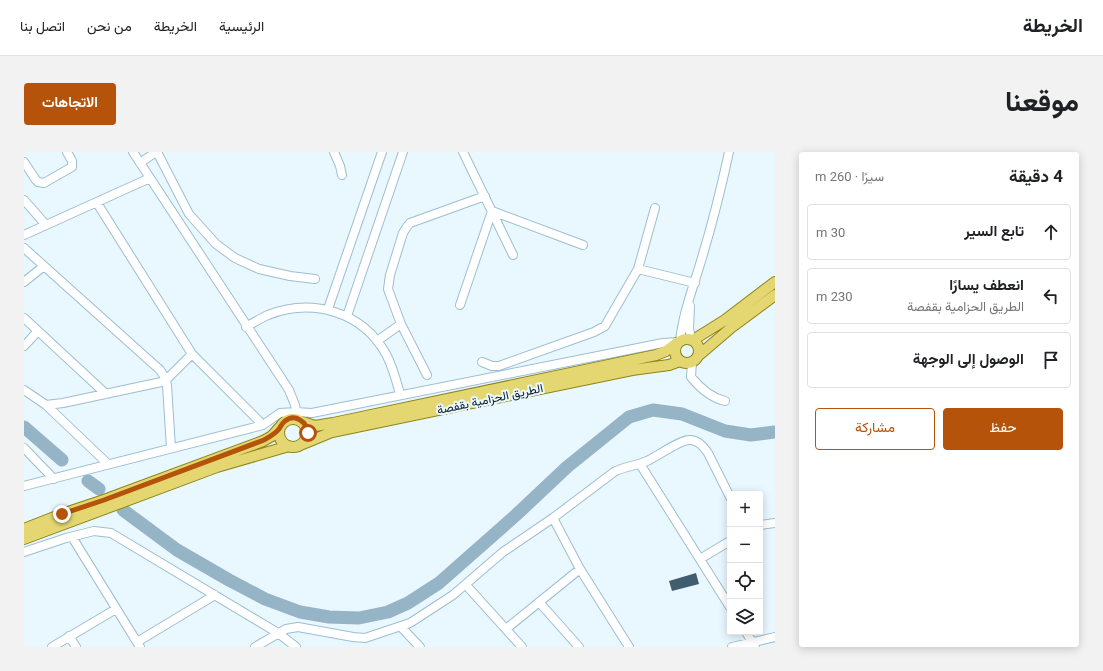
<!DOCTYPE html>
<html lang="ar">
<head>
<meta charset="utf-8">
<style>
	:root { --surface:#fff; --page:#f2f2f2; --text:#202124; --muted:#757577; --line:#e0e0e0; --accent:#b45309 }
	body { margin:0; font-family:Roboto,Vazirmatn,sans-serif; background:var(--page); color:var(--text); direction:rtl }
	.controls { position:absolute; right:12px; bottom:12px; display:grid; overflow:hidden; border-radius:4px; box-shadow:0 2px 10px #0003 }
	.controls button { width:36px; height:36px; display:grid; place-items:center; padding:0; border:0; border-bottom:1px solid var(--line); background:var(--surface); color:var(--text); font:20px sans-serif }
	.stop { position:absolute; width:12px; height:12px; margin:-9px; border:3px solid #b45309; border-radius:50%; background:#fff }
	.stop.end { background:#b45309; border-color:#fff; box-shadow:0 1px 4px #0008 }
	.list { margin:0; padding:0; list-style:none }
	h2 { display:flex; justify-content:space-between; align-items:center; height:52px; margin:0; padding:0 16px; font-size:17px }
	h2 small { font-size:13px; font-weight:400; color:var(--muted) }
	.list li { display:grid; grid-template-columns:26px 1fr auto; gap:12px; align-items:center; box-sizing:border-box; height:56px; margin:0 8px 8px; padding:0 8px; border:1px solid var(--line); border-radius:4px }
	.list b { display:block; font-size:15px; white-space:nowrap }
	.list p { margin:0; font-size:13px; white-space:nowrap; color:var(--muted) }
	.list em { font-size:13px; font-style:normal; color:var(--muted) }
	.actions { display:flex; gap:8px; padding:12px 16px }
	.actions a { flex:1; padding:9px 0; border:1px solid var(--accent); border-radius:4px; text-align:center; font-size:14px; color:var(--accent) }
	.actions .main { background:var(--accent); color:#fff }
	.icon { flex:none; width:22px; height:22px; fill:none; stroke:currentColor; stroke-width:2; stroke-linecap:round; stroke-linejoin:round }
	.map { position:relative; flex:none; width:751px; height:495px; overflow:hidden; direction:ltr; border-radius:4px }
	header { display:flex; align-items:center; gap:24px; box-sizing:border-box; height:56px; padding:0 20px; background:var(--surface); border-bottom:1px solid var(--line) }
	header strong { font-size:19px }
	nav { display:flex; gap:22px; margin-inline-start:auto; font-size:14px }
	.intro { display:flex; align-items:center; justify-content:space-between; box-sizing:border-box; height:96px; padding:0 24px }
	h1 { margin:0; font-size:28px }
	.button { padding:10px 18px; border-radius:4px; background:var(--accent); color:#fff; font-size:14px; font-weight:700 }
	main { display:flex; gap:24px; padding:0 24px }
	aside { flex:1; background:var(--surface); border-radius:4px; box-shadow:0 2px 10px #0003 }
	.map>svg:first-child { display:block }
</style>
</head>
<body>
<header>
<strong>الخريطة</strong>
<nav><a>الرئيسية</a><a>الخريطة</a><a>من نحن</a><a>اتصل بنا</a></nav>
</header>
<div class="intro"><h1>موقعنا</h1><a class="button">الاتجاهات</a></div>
<main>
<aside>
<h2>4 دقيقة<small>سيرًا · 260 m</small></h2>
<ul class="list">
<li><svg class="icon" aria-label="ahead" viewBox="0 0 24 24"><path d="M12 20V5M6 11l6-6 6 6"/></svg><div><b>تابع السير</b></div><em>30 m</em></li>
<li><svg class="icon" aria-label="left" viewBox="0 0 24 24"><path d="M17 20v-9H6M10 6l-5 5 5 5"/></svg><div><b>انعطف يسارًا</b><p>الطريق الحزامية بقفصة</p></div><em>230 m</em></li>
<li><svg class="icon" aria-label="arrive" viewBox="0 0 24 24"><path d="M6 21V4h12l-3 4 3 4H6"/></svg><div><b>الوصول إلى الوجهة</b></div></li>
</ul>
<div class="actions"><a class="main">حفظ</a><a>مشاركة</a></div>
</aside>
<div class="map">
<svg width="751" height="495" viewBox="0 0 751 495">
	<rect width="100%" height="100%" fill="#e9f7ff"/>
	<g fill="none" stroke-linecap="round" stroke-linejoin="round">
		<path stroke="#95b4c5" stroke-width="13" d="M0,275L38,308
			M64,329L75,337
			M99,358L153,398L205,428L241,447L276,460L305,465L335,466L364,460L384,451L415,431L492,363L543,315L605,265L629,258L658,262L701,279L727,283L751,280"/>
	</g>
	<path fill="#425d6d" d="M672,421L675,432L648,439L645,429Z"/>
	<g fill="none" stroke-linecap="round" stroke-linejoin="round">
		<defs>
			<path id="minor" d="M109,0L265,238L271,253L274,267
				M133,0L165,62L192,92L211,106L235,117L266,124L291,127
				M310,0L316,14L318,23
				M439,0L489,103
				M0,10L12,28L14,30L20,31L48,15V9L43,0
				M116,11L132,0
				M0,48L22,73
				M73,51L168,202L239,273
				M0,83L126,26
				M0,96L136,218L140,224L143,233L147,296
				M614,117L671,131
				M0,130L20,114
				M436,153L468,59L559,93
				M666,154L665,176L667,187
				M304,157L358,0
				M323,164L379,0
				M0,166L82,242
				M222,175C229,171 237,166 244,163C288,146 338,159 362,202C369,215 372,228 376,242
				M353,189L377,172
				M656,189C659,161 669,136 677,109C688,73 697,37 705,0
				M0,194L14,179
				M458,210L468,214H475L570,180L581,174L614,117L631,56
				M668,210L667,225C676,236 688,246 701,249
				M403,223L377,172L364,137L366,123L379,81L382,76L386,71L461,44
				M142,228L168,202
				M0,238L22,253L39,251L142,229
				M22,253L84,312
				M0,296L30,327
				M616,312L706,455
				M0,334L239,273L256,261L272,260L288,261L639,191L655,190
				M529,366L556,417L605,495
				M736,373L751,371
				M48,385L116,495
				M0,400L42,386L70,379L87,381L254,481L272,495
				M676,407L706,389
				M442,433L498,495
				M515,450L555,495
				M377,475L396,495
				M482,477L556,417
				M722,480L731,495
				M45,484L52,495
				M113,490L191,443
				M28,495L92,457
				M231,495L262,477L274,475L329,485L341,486L386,471L429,443L479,400L529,366L590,320C601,314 612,314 623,309C632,305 656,288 665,288C673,287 680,295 684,301L706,345
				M708,495L751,485"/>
			<path id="major" d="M651 199a12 12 0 1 1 24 0a12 12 0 1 1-24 0Z
				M669,188L701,168L751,130
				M674,204L708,175L751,143
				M255 281a14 14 0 1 1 28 0a14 14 0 1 1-28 0Z
				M279,270L291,274L309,271L632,203L642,199L653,191
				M279,292L308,280L608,218L645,213L656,209
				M0,377L38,362L80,348L239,289L248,284L255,276
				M0,387L193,315L265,294"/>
		</defs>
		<use href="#minor" stroke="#9cbed2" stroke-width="10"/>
		<use href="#major" stroke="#8d8418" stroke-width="12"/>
		<use href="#minor" stroke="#fff" stroke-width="8"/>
		<use href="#major" stroke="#e4d771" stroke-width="10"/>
	</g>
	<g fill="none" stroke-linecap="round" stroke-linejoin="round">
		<path stroke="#b45309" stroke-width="5" d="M38,362L80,348L240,288C245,285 251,282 255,277C257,274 258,271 261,269C271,261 283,270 284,281"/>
	</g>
	<g text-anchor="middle" stroke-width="4" stroke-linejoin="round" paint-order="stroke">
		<g font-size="12" fill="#0e1b22" stroke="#e9f7ff">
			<text transform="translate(466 247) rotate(-12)" y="4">الطريق الحزامية بقفصة</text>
		</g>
	</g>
</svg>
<div class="controls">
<button>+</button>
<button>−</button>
<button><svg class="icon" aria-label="locate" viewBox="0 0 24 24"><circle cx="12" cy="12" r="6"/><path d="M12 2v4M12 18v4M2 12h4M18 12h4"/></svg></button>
<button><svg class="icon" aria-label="layers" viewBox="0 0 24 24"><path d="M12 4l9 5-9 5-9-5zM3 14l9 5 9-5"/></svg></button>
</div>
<div class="stop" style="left:284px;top:281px"></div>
<div class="stop end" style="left:38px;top:362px"></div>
</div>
</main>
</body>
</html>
